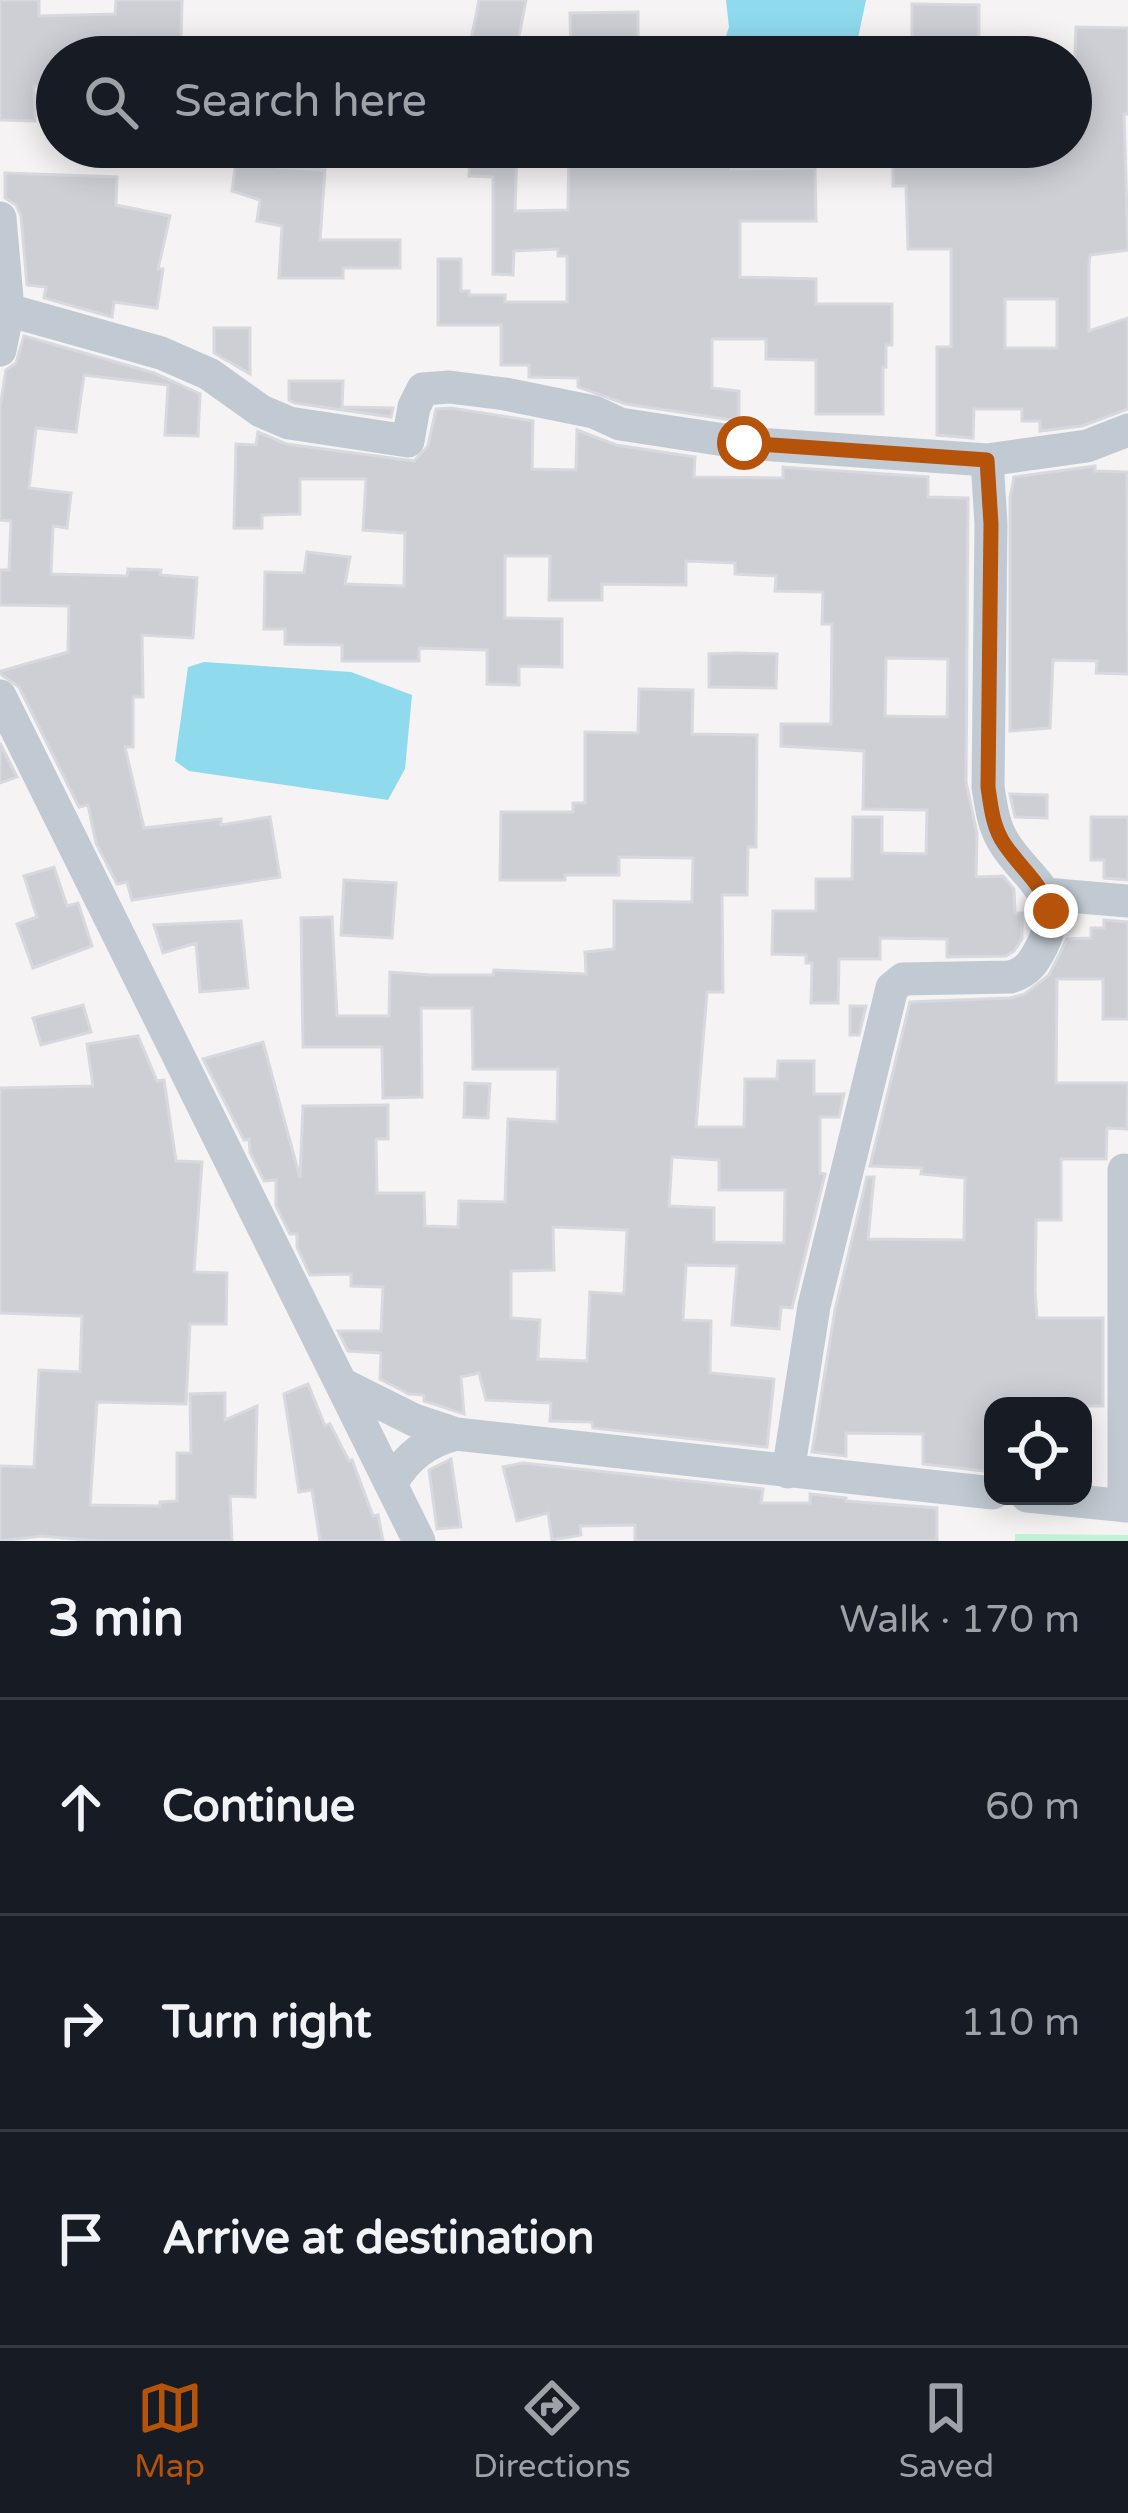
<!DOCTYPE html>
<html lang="en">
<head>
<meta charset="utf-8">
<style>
	:root { --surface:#171b24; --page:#20242c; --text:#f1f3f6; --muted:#9ea1a6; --line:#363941; --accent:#b45309 }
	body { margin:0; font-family:"Varela Round",sans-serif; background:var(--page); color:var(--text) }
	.controls { position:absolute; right:36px; bottom:36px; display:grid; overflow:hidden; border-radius:24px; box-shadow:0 6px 30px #0003 }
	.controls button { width:108px; height:108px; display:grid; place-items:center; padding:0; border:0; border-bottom:3px solid var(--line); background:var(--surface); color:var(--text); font:60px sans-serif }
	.stop { position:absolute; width:36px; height:36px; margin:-27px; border:9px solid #b45309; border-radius:50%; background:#fff }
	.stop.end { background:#b45309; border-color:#fff; box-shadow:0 3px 12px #0008 }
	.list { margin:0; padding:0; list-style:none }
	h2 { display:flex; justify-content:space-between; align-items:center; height:156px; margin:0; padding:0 48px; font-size:51px }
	h2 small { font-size:39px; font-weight:400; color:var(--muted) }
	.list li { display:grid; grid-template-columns:78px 1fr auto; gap:36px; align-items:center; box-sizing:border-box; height:216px; padding:0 48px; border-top:3px solid var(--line) }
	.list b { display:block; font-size:45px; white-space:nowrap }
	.list em { font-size:39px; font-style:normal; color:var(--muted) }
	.icon { flex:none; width:66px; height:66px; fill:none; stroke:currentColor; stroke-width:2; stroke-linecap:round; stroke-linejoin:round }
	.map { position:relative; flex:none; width:1128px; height:1541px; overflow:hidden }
	.search { position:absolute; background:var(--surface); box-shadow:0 6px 30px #0003; left:36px; right:36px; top:36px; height:132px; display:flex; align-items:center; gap:30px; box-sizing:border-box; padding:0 42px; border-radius:66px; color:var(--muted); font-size:45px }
	.sheet { height:804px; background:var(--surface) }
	nav { display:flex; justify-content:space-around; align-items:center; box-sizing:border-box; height:168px; border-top:3px solid var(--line); background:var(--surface); font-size:33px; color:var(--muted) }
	nav a { display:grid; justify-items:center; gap:6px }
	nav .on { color:var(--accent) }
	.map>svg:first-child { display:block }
</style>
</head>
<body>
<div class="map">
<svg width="1128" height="1541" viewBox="0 0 1128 1541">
	<rect width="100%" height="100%" fill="#f5f3f3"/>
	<path fill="#c3f1d5" d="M1015,1534L1128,1535V1541H1015Z"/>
	<path fill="#90daee" d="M726,0H866L854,57H719L729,27Z
		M744,147H869C825,160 786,164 744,147Z
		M204,662L351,672L412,695L405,769L388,800L189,771L175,761L188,667Z"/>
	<path fill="#cdcfd5" stroke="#d7d9de" stroke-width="3" fill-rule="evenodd" d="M0,0H39V16L115,14L116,0H182L181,39L121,37V57H57V86H34L35,121L0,120Z
		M479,0H526L515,57L469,50Z
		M912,4L979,5V57H912Z
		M638,12V57H571L570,13Z
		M1076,27L1128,28V114H1124L1128,250L1090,255L1089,264V331L1128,318V409L1082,426L1040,431V421H1022V409H974L973,438L937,435V347H951V249H908L906,186H893V147H1071ZM1005,299H1057V348H1005Z
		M238,147L280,162L279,167L325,170L320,240H400V268H343V278H279L282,226L257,221L260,200L232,191Z
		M569,147L693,151L692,164H731V169L815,168L816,221H740V277L816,279V304H892V345H886V367H883V414H816V360L766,359V339H712V388L739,391V421L626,404L578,387V378L529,377V365H501V325H438V259H461V291H469V295H505V302H567V256H558V249L514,251L513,275L493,274V177L469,176L470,150L517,151L515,211L568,210Z
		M5,173L117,177L116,205L170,216L158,269H163L157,308L114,302L112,317L44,298L46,287L27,285L21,216L16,205L5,198Z
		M214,328H250V374L214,353Z
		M24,336L154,373L200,394L198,436L165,435L168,385L84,375L76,432L36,428L29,488L71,493L67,528L53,526L51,574L127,576L128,569L161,570L160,575L197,578L193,638L142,635L143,697H133V747H125L144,828L221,819V825L270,817L280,877L132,900L127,882L117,884L96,843L88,805L79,807L19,687L2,675L1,671L68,652L69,606L0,605V570H9L11,521L0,520V407L6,370L16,363Z
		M289,381H343L342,407L393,408L391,417L295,403L289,400Z
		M451,408L533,421L532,469L576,470L577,430L616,445L695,457L694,477L783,478V467L928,477V497L968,498L966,782L977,834L976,877L1003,876L1014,889L1015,913H1022V939L1014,951L1006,956L947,957V939L880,938V959H839L838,1003H811L812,963H806V955L772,954L773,911H816V879H852L853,817H882V853L926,854L927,810L863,809L864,751L781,746V724H831L832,624H822L823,592L775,591L776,576L735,574V563L686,561V585L602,584V600H549L550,556H505V618L562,619V667L519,666V685L487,684V650L419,648V661H342V645L285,644V629H264L265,572L304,573L307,552L350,557L345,584L404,586L405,533L363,530L366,479H300V514L262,515V528H234L236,444L256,445L258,432L286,444L414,461L428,446L436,409ZM886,658L948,659L947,717L885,716Z
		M1095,466V471L1127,472L1128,674L1096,673L1097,661L1053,660L1050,728L1010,731V498L1014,477Z
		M737,653L777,654L776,688L709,687V654Z
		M639,689L693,690L692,734L757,735L756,847H748L747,895H722L723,992H707L696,1127H744L745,1079H777L778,1061H814V1094H844L839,1117H820V1173L825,1174L792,1308L781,1307L779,1329L732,1325L737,1266L686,1265L683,1320L711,1321L710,1373L774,1379L767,1447L593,1428L592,1422L550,1421L551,1403L486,1400L479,1373L461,1377L464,1414L424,1401V1395L409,1394L380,1379L381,1353L348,1351L338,1331H381L383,1287L351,1286V1274L310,1275L297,1247V1234H290L276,1206V1180L264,1181L250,1152L249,1139L244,1140L203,1059L263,1042L300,1178L303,1106L388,1105V1139H376L377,1193H424L425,1226L458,1227L459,1201L505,1202L508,1119L557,1122L558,1069H473L472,1008H421L422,1097L383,1098L382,1047H303L301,918L332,917L337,1016H389L390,972L431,975H493L494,970L586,974L585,952L614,949V901L692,902L693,858L619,857V875H565V880H500L501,812H573V803H585V732L638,733ZM672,1157L719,1160V1190H785L784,1243L714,1242V1208L669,1206ZM553,1227L627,1230L624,1294L590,1292L587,1361L538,1359L540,1320L511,1318V1271L554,1270Z
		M0,743L17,777L0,783Z
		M1010,794L1047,795V818L1015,817Z
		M1091,817H1128V880L1104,878V860H1091Z
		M54,867L67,906L78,903L92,946L33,968L17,924L37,917L24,876Z
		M344,880L396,883L392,938L341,935Z
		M1104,920L1128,922V1019H1103V979H1057L1056,1083H1128L1127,1129L1107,1128L1106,1159H1061V1220H1036L1035,1291L1037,1318H1103V1406H993V1472L923,1464V1434L846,1433V1456L812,1452L835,1310L867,1177H874L868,1239L964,1240L965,1178L921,1174L922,1168L870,1166L910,1002L1010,998L1025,994L1049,975L1067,939L1091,938V928H1104Z
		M241,921L248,988L200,992L196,943L163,953L154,925Z
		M83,1005L91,1032L41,1045L33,1018Z
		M850,1006H866L859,1035H850Z
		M138,1036L157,1081L164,1080L176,1161L202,1162L194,1272L227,1273L226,1324H190L186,1404L97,1402L90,1505L160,1506V1502L177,1501V1453H191L190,1394L225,1393V1420L257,1406L255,1497L230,1496L232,1541H99L41,1536L0,1541V1466L34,1467L39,1370L80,1372L82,1316L0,1313V1088L93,1086L87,1044Z
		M465,1083L490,1084L488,1118L464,1117Z
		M308,1384L325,1426L330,1424L349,1461L352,1460L373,1516L378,1515L383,1541H320L312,1490L299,1492L284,1394Z
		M451,1459L461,1527L437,1529L429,1470Z
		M523,1463L763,1489L761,1503H810V1494L846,1498V1501L937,1508V1541H635V1525L580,1526L581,1535L552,1540L548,1513L517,1521L503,1467Z"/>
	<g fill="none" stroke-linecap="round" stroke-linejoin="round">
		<path stroke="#c1cad2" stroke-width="33" d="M0,218L8,310L0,350
			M8,310L161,353L209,374L261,411L289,423L408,441L414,407L423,389L449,387L505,394L594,412L620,424L744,443L987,460L1087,446L1128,430
			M0,696L419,1541
			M1044,894L1128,901
			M1124,1170V1506
			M346,1386L414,1420L456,1434L993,1493
			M788,1472L814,1306L892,988L903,979L1010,977C1028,972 1034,962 1042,946C1068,894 1025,879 1003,841C993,824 991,806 988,787L991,524L987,460
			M392,1482C408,1456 426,1442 456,1434
			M1027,1496L1128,1506"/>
	</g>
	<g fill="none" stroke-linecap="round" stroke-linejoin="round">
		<path stroke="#b45309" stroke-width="15" d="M744,443L987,460L991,524L988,787C991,808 993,828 1005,845C1023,871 1038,879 1051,911"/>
	</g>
</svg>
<div class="controls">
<button><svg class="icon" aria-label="locate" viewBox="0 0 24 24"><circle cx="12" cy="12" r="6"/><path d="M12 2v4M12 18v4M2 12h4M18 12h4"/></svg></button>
</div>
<div class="stop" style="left:744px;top:443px"></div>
<div class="stop end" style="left:1051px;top:911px"></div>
<div class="search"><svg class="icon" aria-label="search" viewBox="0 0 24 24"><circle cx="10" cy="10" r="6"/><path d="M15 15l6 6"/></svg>Search here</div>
</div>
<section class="sheet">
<h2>3 min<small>Walk · 170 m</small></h2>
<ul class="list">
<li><svg class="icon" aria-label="ahead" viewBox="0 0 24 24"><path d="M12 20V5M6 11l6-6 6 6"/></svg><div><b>Continue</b></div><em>60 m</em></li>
<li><svg class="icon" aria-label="right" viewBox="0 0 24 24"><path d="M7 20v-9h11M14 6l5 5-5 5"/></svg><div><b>Turn right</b></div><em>110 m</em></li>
<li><svg class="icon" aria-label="arrive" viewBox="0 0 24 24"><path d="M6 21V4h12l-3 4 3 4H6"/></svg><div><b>Arrive at destination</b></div></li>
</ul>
</section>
<nav>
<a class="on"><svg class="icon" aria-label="map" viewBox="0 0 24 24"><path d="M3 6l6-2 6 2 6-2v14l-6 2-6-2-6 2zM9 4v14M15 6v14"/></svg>Map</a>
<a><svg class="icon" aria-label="directions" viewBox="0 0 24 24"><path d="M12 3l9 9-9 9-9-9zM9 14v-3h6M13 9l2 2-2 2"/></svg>Directions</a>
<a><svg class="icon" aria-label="saved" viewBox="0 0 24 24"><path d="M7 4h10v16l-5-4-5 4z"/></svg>Saved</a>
</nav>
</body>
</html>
